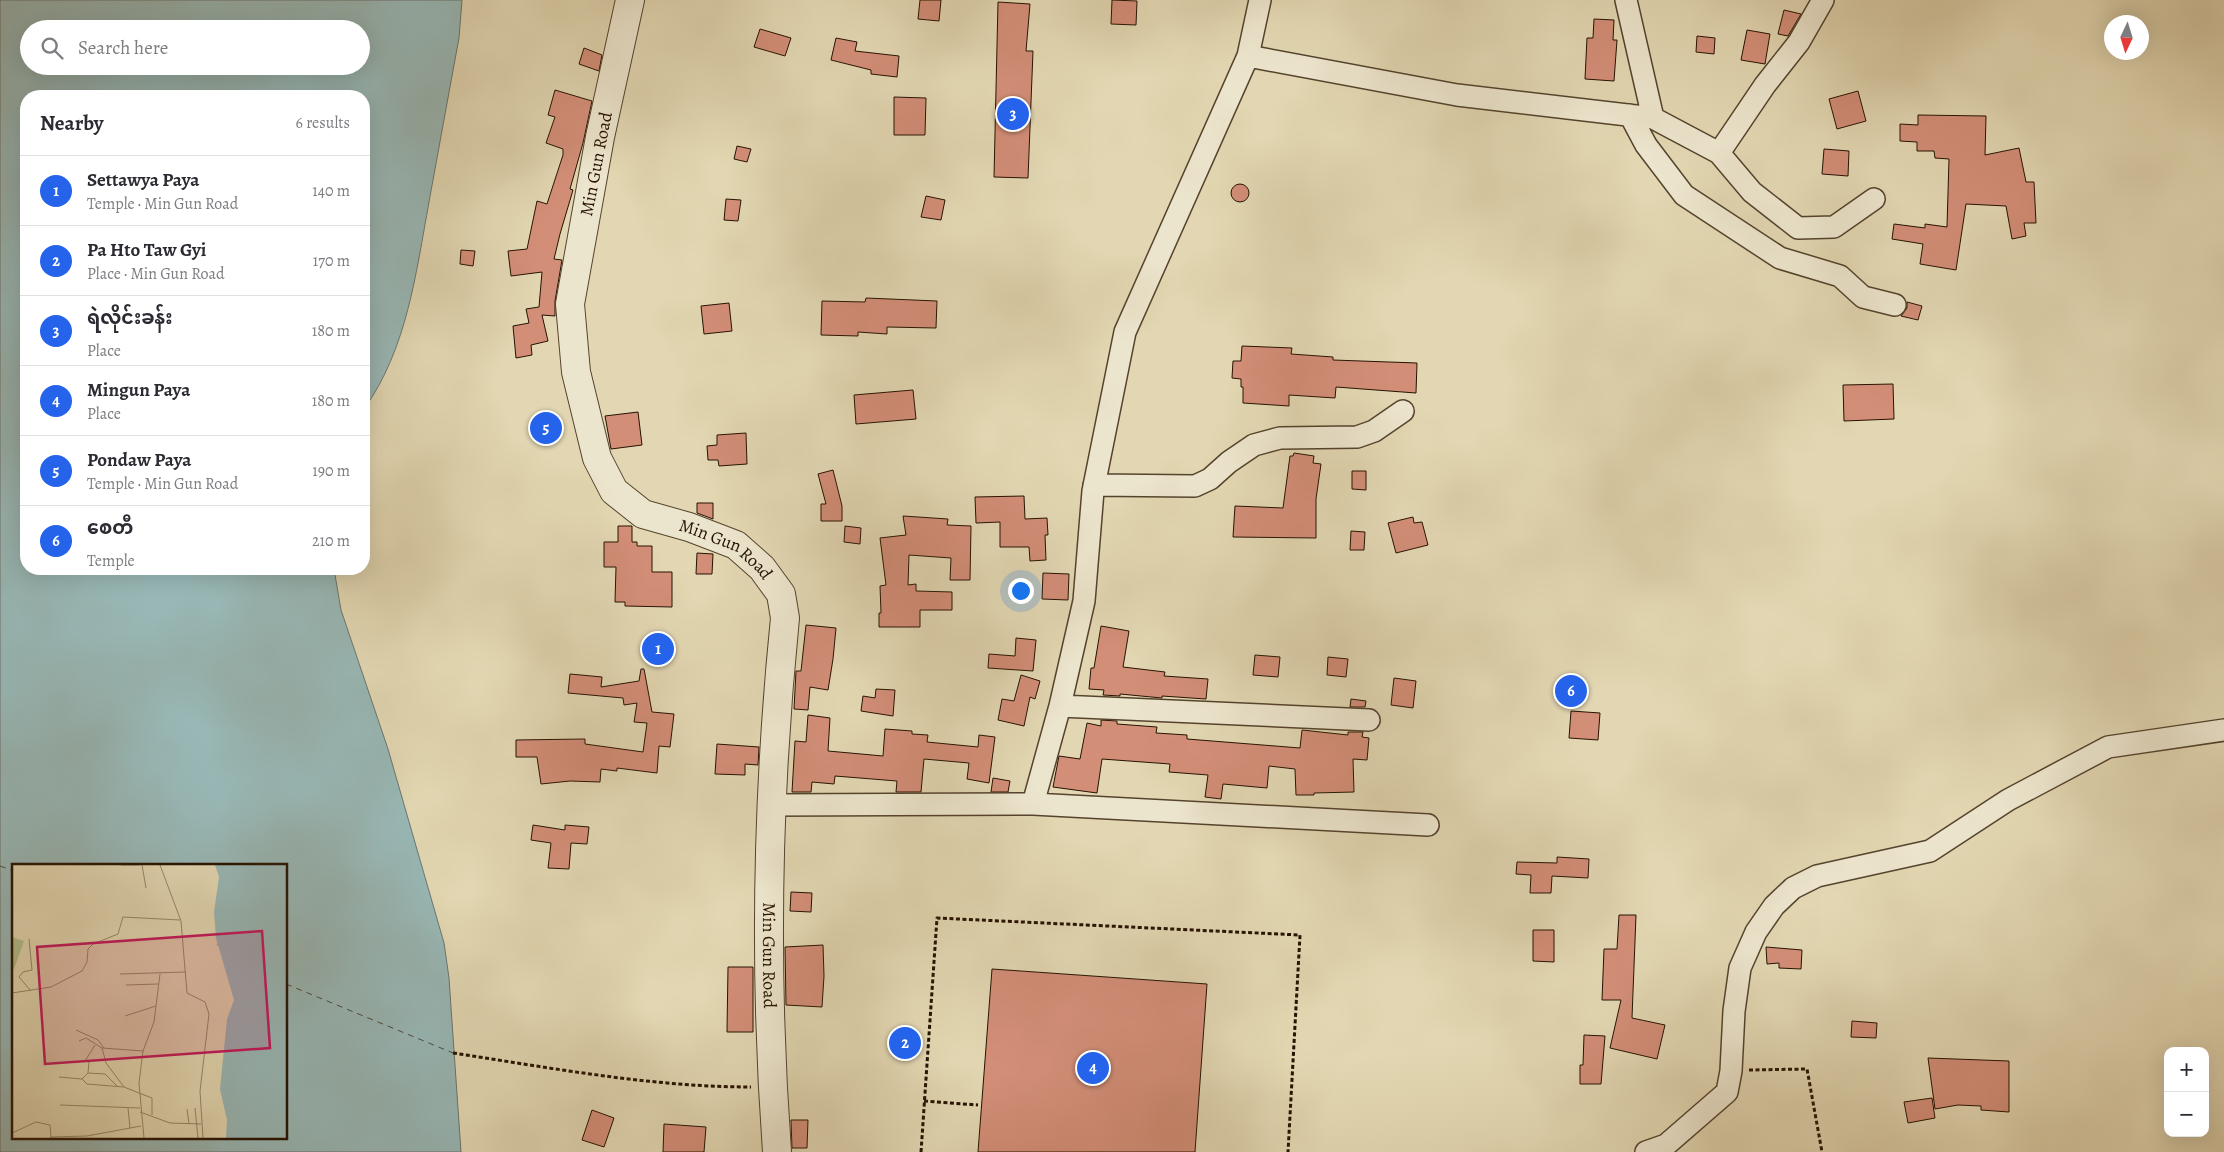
<!DOCTYPE html>
<html lang="en">
<head>
<meta charset="utf-8">
<style>
	:root { --surface:#fff; --page:#f2f2f3; --text:#2b2b33; --muted:#7c7c81; --line:#e1e1e2; --accent:#2563eb }
	body { margin:0; font-family:Alegreya,"Noto Sans Myanmar",serif; background:var(--page); color:var(--text) }
	.controls { position:absolute; right:15px; bottom:15px; display:grid; overflow:hidden; border-radius:10px; box-shadow:0 5px 20px #0002 }
	.controls button { width:45px; height:45px; display:grid; place-items:center; padding:0; border:0; border-bottom:1px solid var(--line); background:var(--surface); color:var(--text); font:25px sans-serif }
	.compass { position:absolute; left:2104px; top:15px; width:45px; height:45px; border-radius:50%; background:var(--surface); box-shadow:0 5px 20px #0002; rotate:184deg }
	.you { position:absolute; left:1020px; top:590px; width:18px; height:18px; margin:-12px; border:4px solid #fff; border-radius:50%; background:#1a73e8; box-shadow:0 0 0 8px #1a73e833 }
	.badge { display:grid; place-items:center; width:32px; height:32px; border-radius:50%; background:var(--accent); color:#fff; font-size:16px; font-weight:700 }
	.pin { position:absolute; translate:-50% -50%; border:2px solid #fff; box-shadow:0 1px 5px #0006 }
	.list { margin:0; padding:0; list-style:none }
	h2 { display:flex; justify-content:space-between; align-items:center; height:65px; margin:0; padding:0 20px; font-size:21px }
	h2 small { font-size:16px; font-weight:400; color:var(--muted) }
	.list li { display:grid; grid-template-columns:32px 1fr auto; gap:15px; align-items:center; box-sizing:border-box; height:70px; padding:0 20px; border-top:1px solid var(--line) }
	.list b { display:block; font-size:19px; white-space:nowrap }
	.list p { margin:0; font-size:16px; white-space:nowrap; color:var(--muted) }
	.list em { font-size:16px; font-style:normal; color:var(--muted) }
	.icon { flex:none; width:28px; height:28px; fill:none; stroke:currentColor; stroke-width:2; stroke-linecap:round; stroke-linejoin:round }
	.map { position:relative; flex:none; width:2224px; height:1152px; overflow:hidden }
	.search { position:absolute; background:var(--surface); box-shadow:0 5px 20px #0002; left:20px; top:20px; width:350px; height:55px; display:flex; align-items:center; gap:12px; box-sizing:border-box; padding:0 18px; border-radius:28px; color:var(--muted); font-size:19px }
	.panel { position:absolute; background:var(--surface); box-shadow:0 5px 20px #0002; left:20px; top:90px; width:350px; height:485px; border-radius:20px }
	.map>svg:first-child { display:block }
</style>
</head>
<body>
<div class="map">
<svg width="2224" height="1152" viewBox="0 0 2224 1152">
	<rect width="100%" height="100%" fill="#e2d7b2"/>
	<filter id="stains"><feTurbulence type="fractalNoise" baseFrequency=".004" numOctaves="4"/><feColorMatrix values="0 0 0 0 .2 0 0 0 0 .09 0 0 0 0 .02 0 0 0 .5 -.17"/></filter>
	<radialGradient id="worn" r=".72"><stop offset=".6" stop-color="#630" stop-opacity="0"/><stop offset="1" stop-color="#630" stop-opacity=".3"/></radialGradient>
	<path fill="#98b7b5" stroke="#6a756d" fill-rule="evenodd" d="M0,0H462L459,38C449,92 439,147 429,202C416,273 407,349 364,409V96H26V569H334L341,610L388,749L444,943L449,978L461,1152H0ZM29,29H361V66H29ZM14,866H286V1138H14Z"/>
	<g fill="none" stroke-linecap="round" stroke-linejoin="round">
		<path stroke="#4e4c40" stroke-width="1" stroke-dasharray="6 5" stroke-linecap="butt" d="M0,866L14,871
			M286,984L453,1053"/>
	</g>
	<path fill="#d38e78" stroke="#261201" d="M920,0H941L939,21L918,19Z
		M1112,0L1137,1L1136,25L1111,24Z
		M998,2L1030,4L1026,51H1033L1028,178L994,177Z
		M1784,10L1801,14L1788,36L1778,34Z
		M1594,19L1614,20L1613,40H1617L1614,81L1585,79L1587,38H1593Z
		M760,29L791,38L785,56L754,47Z
		M1747,30L1770,34L1765,64L1741,60Z
		M1697,36L1715,38L1714,54L1696,52Z
		M836,38L857,42L855,51L899,56L897,77L871,74V70L831,60Z
		M584,48L602,55L599,71L579,64Z
		M555,90L592,101L583,143L570,189L573,190L560,234L554,259L562,260L555,301V316L542,315L548,341L531,345L532,355L516,358L513,326L529,323L526,309L539,307L542,272L511,276L508,251L527,249L537,201L547,204L563,155V149L546,143L555,117L548,115Z
		M1858,91L1866,121L1837,129L1829,99Z
		M894,97L926,98L925,135H894Z
		M1918,115L1986,116L1985,155L2019,148L2026,182H2034L2036,223H2024L2026,236L2012,239L2006,206L1966,204L1956,270L1920,264L1923,244L1892,239L1894,224L1925,228V224L1947,227L1949,159L1935,158L1934,151H1917V142L1900,141V124L1918,125Z
		M737,146L751,149L747,162L734,159Z
		M1824,149L1849,151L1848,176L1822,174Z
		M1231 193a9 9 0 1 1 18 0a9 9 0 1 1-18 0Z
		M926,196L945,200L941,220L921,217Z
		M726,199L741,200L738,221L724,220Z
		M461,250L475,251L473,266L460,264Z
		M866,298L937,301L936,328L887,327V334L858,332V336L821,335L822,301L865,302Z
		M1907,302L1922,306L1918,320L1901,316L1907,308Z
		M729,303L732,331L704,334L701,306Z
		M1242,346L1292,348L1291,354L1333,357V360L1417,363L1416,393L1336,387L1335,398L1289,395V406L1243,403V387H1241V379L1232,378L1233,361H1241Z
		M1893,384L1894,419L1844,421L1843,385Z
		M913,390L916,419L856,424L854,395Z
		M638,412L642,445L611,449L605,416Z
		M746,433L747,464L719,466L718,460H708L707,446L717,445V435Z
		M1294,453L1314,456L1313,463L1321,464L1316,499V538L1233,537L1235,506L1283,508L1290,456H1293Z
		M833,470L842,506V521H821V504H826L818,474Z
		M1352,471H1366V490L1352,489Z
		M1024,496L1025,519L1047,518L1048,535H1045L1046,560L1030,561L1029,547H1000V522L976,523L975,497Z
		M697,503H713V519L697,513Z
		M903,516L948,519L947,525L971,526L970,580H950L951,558L909,555L908,585L916,584V591L952,592V610H920V627H879V613H881L880,586L886,585L880,538L906,535Z
		M1413,517L1414,523L1422,522L1428,545L1396,553L1388,523Z
		M618,526H632V542H637V546H652V572H672V607L625,606V602H615L616,567H604V542H618Z
		M845,526L861,528L860,544L844,542Z
		M1351,531L1365,532L1364,550H1350Z
		M697,553L713,554L712,574H696Z
		M1043,573L1069,574L1068,600L1042,599Z
		M806,625L836,628L833,659L828,690L810,687L808,710L794,709L796,671H801Z
		M1101,626L1129,631L1123,667L1165,672L1164,676L1208,679L1206,699L1162,696V698L1120,694V696L1103,695L1104,690L1089,689L1091,668H1094Z
		M1016,638L1036,640L1033,671L988,668L989,654L1015,656Z
		M1255,655L1280,657L1278,677L1253,675Z
		M1328,657L1348,659L1346,677L1327,675Z
		M641,669H644L652,712L674,714L670,747L659,746L657,773L617,768V771L601,769L600,782L570,781L541,784L537,757H516V740L585,739V744L643,752L647,723L634,722L637,703L624,705L623,698L568,693L570,674L602,677L601,687L639,681Z
		M1021,675L1040,681L1035,699L1030,697L1024,726L998,720L1002,699L1014,701Z
		M1394,678L1416,681L1413,708L1391,705Z
		M876,689L895,690L893,716L861,711L863,696L875,698Z
		M1351,699L1366,701L1365,707H1350Z
		M1571,711L1600,713L1598,740L1569,738Z
		M808,715L830,718L828,751L883,756L885,729L912,731V734L928,735L927,742L978,747L979,735L995,737L989,783L967,779L969,763L924,759L921,792H896L897,781L835,776L834,784L812,782L811,792H792L795,741L806,742Z
		M1101,720L1117,721V724L1157,727L1156,733L1187,735V739L1300,748L1302,730L1348,735V732H1363L1362,737L1369,738L1367,760L1353,759L1354,792L1314,793V795H1296L1295,769L1269,766L1267,788L1223,784L1221,799L1205,797L1208,775L1169,772L1170,764L1102,759L1097,793L1053,787L1059,756L1080,759L1087,723L1101,726Z
		M717,744L759,747L758,765L745,764V775L715,774Z
		M993,778L1010,781L1008,792H991Z
		M533,825L565,830V825L589,827L587,844L571,843L569,869L548,868L551,843L531,840Z
		M1557,857L1589,859L1588,878L1552,876L1551,893H1530L1531,875L1516,874L1517,862L1557,863Z
		M791,892L812,893L811,912L790,911Z
		M1619,915H1636L1632,1018L1665,1025L1657,1059L1610,1048L1621,1000H1602L1604,949H1617Z
		M1533,930H1554V962L1533,961Z
		M823,945L824,976L822,1007L786,1005L785,947Z
		M1766,947L1802,950L1801,969L1779,968V963L1767,964Z
		M728,967H753V1032H727Z
		M992,969L1207,984L1195,1152H978Z
		M1852,1021L1877,1023L1876,1038L1851,1037Z
		M1584,1035L1605,1036L1601,1084H1580V1065H1583Z
		M1928,1058L2009,1061V1112L1981,1110V1106L1958,1105L1935,1109Z
		M1932,1098L1935,1118L1908,1123L1904,1102Z
		M592,1110L614,1118L604,1147L582,1140Z
		M791,1120H808L807,1148H792Z
		M664,1124L706,1127L704,1152H663Z"/>
	<g fill="none" stroke-linecap="round" stroke-linejoin="round">
		<defs>
			<path id="minor" d="M1626,0L1653,118
				M1248,56L1260,0
				M1630,115L1646,145L1684,195L1780,258L1840,276L1863,297L1895,305
				M1719,153L1765,85L1799,42L1823,0
				M1094,485L1195,486L1210,479L1229,462L1254,445L1280,438L1357,437L1374,431L1403,411
				M1060,706L1369,720
				M1033,804L1060,706L1084,601L1093,491L1125,332L1248,56L1457,95L1653,118L1719,153L1752,192L1798,228L1834,227L1874,199
				M772,805L1033,804L1428,825
				M1646,1152L1666,1145L1727,1092L1731,1071L1734,1011L1740,968L1756,932L1774,906L1793,888L1817,876L1930,851L2008,800L2108,747L2224,730"/>
			<g id="tertiary">
				<path id="s1" d="M630,0L600,137L570,304L576,372L597,458L614,491L643,514L689,527L736,545L762,568L781,594L785,618C767,795 764,975 777,1152"/>
			</g>
		</defs>
		<use href="#minor" stroke="#55432d" stroke-width="24"/>
		<use href="#tertiary" stroke="#55432d" stroke-width="30"/>
		<path stroke="#261201" stroke-width="3" stroke-dasharray="4 2.5" stroke-linecap="butt" d="M453,1053C552,1068 652,1087 751,1087
			M1749,1070L1807,1069L1822,1152
			M924,1101L978,1105
			M921,1152L937,918L1300,935L1288,1152"/>
		<use href="#minor" stroke="#ece5cd" stroke-width="21"/>
		<use href="#tertiary" stroke="#ece5cd" stroke-width="28"/>
	</g>
	<g text-anchor="middle" stroke-width="4.5" stroke-linejoin="round" paint-order="stroke">
		<g font-size="18" fill="#261201" stroke="#ece5cd">
			<text transform="translate(596 164) rotate(-79)" y="6">Min Gun Road</text>
			<text dy="6" stroke="none"><textPath href="#s1" startOffset="632">Min Gun Road</textPath></text>
			<text dy="6" stroke="none"><textPath href="#s1" startOffset="1068">Min Gun Road</textPath></text>
		</g>
	</g>
	<g transform="translate(12 864)">
		<rect width="275" height="275" fill="#e2d7b2"/>
		<path d="M0,73L12,77L2,105H0Z" fill="#b1bf8e"/>
		<path d="M203,1H275V274H214L215,256L208,225L215,155L222,136L204,74L202,48L207,13Z" fill="#98b7b5"/>
		<path fill="none" stroke="#98b7b5" stroke-width="2.5" d="M205,80L275,104"/>
		<path fill="none" stroke="#97886b" stroke-width="1" d="M109,1H127M130,1L134,24M148,1L169,57L175,129L193,138L197,150L188,227L191,274M17,75L20,106L11,108L7,113L19,127M108,110L174,108M114,121L146,120M0,129L39,123L70,107L75,98L76,85L81,80L106,70L111,53L168,56M113,152L144,142M64,166L86,176L92,184M67,177L74,174L90,184L131,187L142,158L148,110M90,184L94,199L112,223M131,187L127,219L132,274M73,197L83,181M76,209L93,210L105,222M47,213L70,215L76,209L77,198L72,197M70,215L75,220L112,223L127,229M127,229L140,234V251M48,241L128,244M116,244L118,264M183,244L186,274M175,245L177,260M128,248L158,259L189,260M0,269L24,258L38,261L39,274M39,273L75,272L129,262"/>
		<path fill="#c2185b" fill-opacity="0.15" stroke="#c2185b" stroke-width="2.5" d="M250,67L258,184L33,200L25,83Z"/>
		<rect width="275" height="275" fill="none" stroke="#261201" stroke-width="2.5"/>
	</g>
	<rect width="100%" height="100%" filter="url(#stains)"/>
	<rect width="100%" height="100%" fill="url(#worn)"/>
</svg>
<div class="controls">
<button>+</button>
<button>−</button>
</div>
<svg class="compass" viewBox="-18 -18 36 36"><path d="M0-13l5 13h-10z" fill="#e53935"/><path d="M0 13l5-13h-10z" fill="#7c7c81"/></svg>
<div class="you"></div>
<div class="pin badge" style="left:658px;top:649px">1</div>
<div class="pin badge" style="left:905px;top:1043px">2</div>
<div class="pin badge" style="left:1013px;top:114px">3</div>
<div class="pin badge" style="left:1093px;top:1068px">4</div>
<div class="pin badge" style="left:546px;top:428px">5</div>
<div class="pin badge" style="left:1571px;top:691px">6</div>
<div class="search"><svg class="icon" aria-label="search" viewBox="0 0 24 24"><circle cx="10" cy="10" r="6"/><path d="M15 15l6 6"/></svg>Search here</div>
<section class="panel">
<h2>Nearby<small>6 results</small></h2>
<ul class="list">
<li><span class="badge">1</span><div><b>Settawya Paya</b><p>Temple · Min Gun Road</p></div><em>140 m</em></li>
<li><span class="badge">2</span><div><b>Pa Hto Taw Gyi</b><p>Place · Min Gun Road</p></div><em>170 m</em></li>
<li><span class="badge">3</span><div><b>ရဲလိုင်းခန်း</b><p>Place</p></div><em>180 m</em></li>
<li><span class="badge">4</span><div><b>Mingun Paya</b><p>Place</p></div><em>180 m</em></li>
<li><span class="badge">5</span><div><b>Pondaw Paya</b><p>Temple · Min Gun Road</p></div><em>190 m</em></li>
<li><span class="badge">6</span><div><b>စေတီ</b><p>Temple</p></div><em>210 m</em></li>
</ul>
</section>
</div>
</body>
</html>
